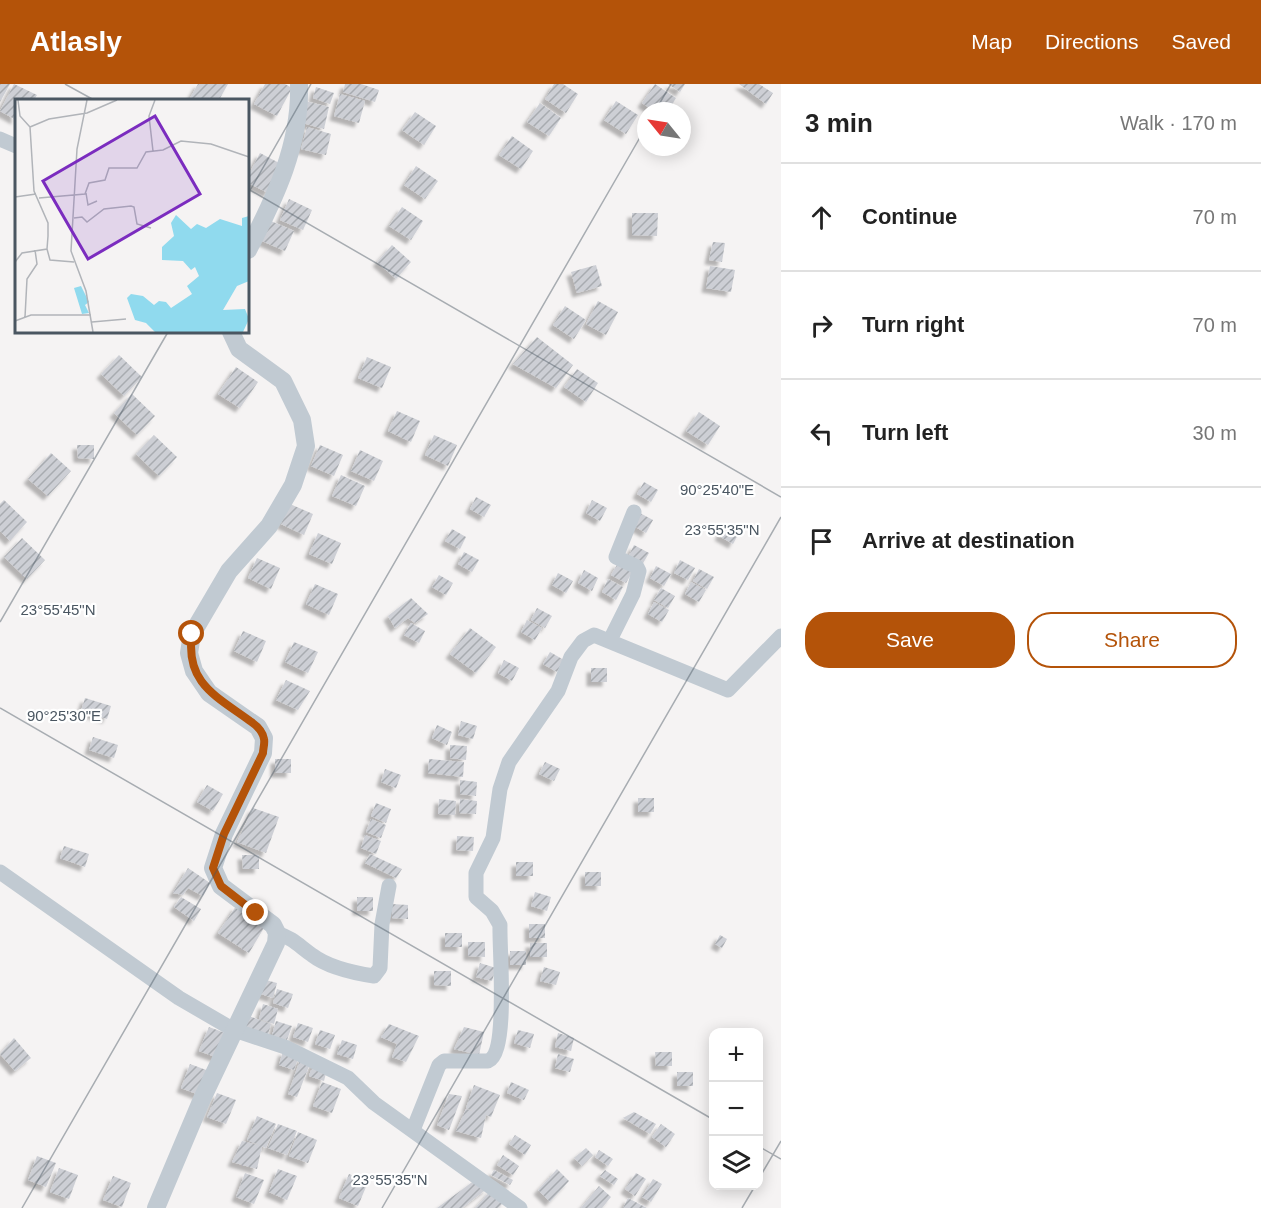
<!DOCTYPE html>
<html lang="en">
<head>
<meta charset="utf-8">
<style>
	:root { --surface:#fff; --page:#f2f2f2; --text:#222; --muted:#767676; --line:#e0e0e0; --accent:#b45309 }
	body { margin:0; font-family:Helvetica,sans-serif; background:var(--page); color:var(--text) }
	.controls { position:absolute; right:18px; bottom:18px; display:grid; overflow:hidden; border-radius:12px; box-shadow:0 3px 15px #0003 }
	.controls button { width:54px; height:54px; display:grid; place-items:center; padding:0; border:0; border-bottom:2px solid var(--line); background:var(--surface); color:var(--text); font:30px sans-serif }
	.compass { position:absolute; left:637px; top:18px; width:54px; height:54px; border-radius:50%; background:var(--surface); box-shadow:0 3px 15px #0003; rotate:300deg }
	.stop { position:absolute; width:18px; height:18px; margin:-14px; border:4px solid #b45309; border-radius:50%; background:#fff }
	.stop.end { background:#b45309; border-color:#fff; box-shadow:0 2px 6px #0008 }
	.list { margin:0; padding:0; list-style:none }
	h2 { display:flex; justify-content:space-between; align-items:center; height:78px; margin:0; padding:0 24px; font-size:26px }
	h2 small { font-size:20px; font-weight:400; color:var(--muted) }
	.list li { display:grid; grid-template-columns:39px 1fr auto; gap:18px; align-items:center; box-sizing:border-box; height:108px; padding:0 24px; border-top:2px solid var(--line) }
	.list b { display:block; font-size:22px; white-space:nowrap }
	.list em { font-size:20px; font-style:normal; color:var(--muted) }
	.actions { display:flex; gap:12px; padding:18px 24px }
	.actions a { flex:1; padding:14px 0; border:2px solid var(--accent); border-radius:24px; text-align:center; font-size:21px; color:var(--accent) }
	.actions .main { background:var(--accent); color:#fff }
	.icon { flex:none; width:33px; height:33px; fill:none; stroke:currentColor; stroke-width:2; stroke-linecap:round; stroke-linejoin:round }
	.map { position:relative; flex:none; width:781px; height:1124px; overflow:hidden }
	header { display:flex; align-items:center; gap:36px; box-sizing:border-box; height:84px; padding:0 30px; background:var(--accent); color:#fff }
	header strong { font-size:28px }
	nav { display:flex; gap:33px; margin-inline-start:auto; font-size:21px }
	main { display:flex }
	aside { flex:1; background:var(--surface) }
	.map>svg:first-child { display:block }
</style>
</head>
<body>
<header>
<strong>Atlasly</strong>
<nav><a>Map</a><a>Directions</a><a>Saved</a></nav>
</header>
<main>
<div class="map">
<svg width="781" height="1124" viewBox="0 0 781 1124">
	<defs>
		<pattern id="building-hatch" width="6" height="6" patternUnits="userSpaceOnUse" patternTransform="scale(1.5)"><rect width="6" height="6" fill="#cdcfd5"/><path d="M-1 1l2-2M0 6l6-6M5 7l2-2" fill="none" stroke="#a8abb0"/></pattern>
		<filter id="shadow"><feDropShadow dx="-4.5" dy="4.5" stdDeviation="1.5" flood-color="#0004"/></filter>
	</defs>
	<rect width="100%" height="100%" fill="#f5f3f3"/>
	<path fill="url(#building-hatch)" filter="url(#shadow)" d="M0,0H10L0,18Z
		M14,0L37,11L34,16H16V36L0,27Z
		M198,0H228L219,16H189Z
		M265,0H285L292,4L277,32L254,20Z
		M345,0H361L379,6L375,18L343,8Z
		M554,0H563L578,10L566,29L545,15Z
		M655,0L676,14L668,27H654L642,19Z
		M668,0H685L680,8Z
		M739,0H759L773,9L766,20Z
		M316,3L334,9L330,20L313,14Z
		M340,10L365,17L359,39L334,32Z
		M305,17L329,23L324,45L299,38Z
		M616,17L638,31L626,50L604,36Z
		M540,19L561,34L549,52L527,38Z
		M415,28L436,42L424,61L402,46Z
		M307,43L331,50L326,71L301,65Z
		M512,52L533,67L521,85L499,71Z
		M260,69L283,81L268,109L248,99V92Z
		M416,82L438,97L425,115L404,101Z
		M289,115L312,126L303,146L280,136Z
		M402,123L423,137L411,156L389,142Z
		M632,129H658L657,152L632,151Z
		M271,137L294,147L285,167L262,157Z
		M713,158L725,159L722,178L709,176Z
		M392,161L411,178L396,195L377,178Z
		M596,181L602,202L577,209L571,188Z
		M710,182L735,186L731,208L706,204Z
		M598,217L618,228L606,251L586,240Z
		M565,222L586,236L574,255L553,241Z
		M537,253L573,281L556,304L513,280Z
		M119,271L142,293L124,312L101,290Z
		M367,273L391,283L382,304L358,294Z
		M236,283L258,298L240,324L218,310Z
		M577,285L598,299L586,318L564,303Z
		M132,310L155,332L137,351L114,329Z
		M397,327L420,337L411,358L388,347Z
		M699,328L720,342L708,361L686,347Z
		M154,351L177,373L159,392L136,370Z
		M434,351L457,361L448,382L425,371Z
		M77,361H94V375L78,374Z
		M320,361L343,371L334,392L311,382Z
		M360,366L383,377L374,397L351,387Z
		M51,369L71,387L48,412L28,395Z
		M341,391L365,402L356,422L332,412Z
		M644,398L658,406L651,418L637,410Z
		M476,413L491,421L484,433L470,425Z
		M4,416L27,438L10,457L0,447V420Z
		M592,416L607,424L600,437L586,429Z
		M290,420L313,430L304,451L281,440Z
		M638,428L653,436L646,449L632,441Z
		M726,439L740,447L733,460L719,452Z
		M452,445L466,453L460,465L445,457Z
		M318,449L341,459L332,480L309,470Z
		M22,454L45,476L27,495L4,473Z
		M634,461L649,469L642,481L628,473Z
		M464,468L479,476L472,488L458,480Z
		M257,474L280,484L271,505L248,494Z
		M680,476L695,484L688,496L674,489Z
		M618,479L633,487L626,499L611,491Z
		M656,482L671,490L664,502L650,494Z
		M699,485L714,493L707,505L693,497Z
		M584,486L598,494L592,507L578,499Z
		M558,489L573,497L566,509L552,501Z
		M439,491L453,499L446,511L432,503Z
		M608,495L623,503L616,516L602,508Z
		M691,498L706,506L699,518L685,510Z
		M315,500L338,510L329,531L306,520Z
		M661,504L675,512L668,524L654,516Z
		M411,514L428,530L415,539L408,534L395,544L388,532Z
		M654,518L669,526L662,538L648,530Z
		M537,524L552,532L545,544L531,536Z
		M527,536L542,544L535,556L521,548Z
		M411,539L425,547L419,559L404,551Z
		M470,544L496,563L476,589L450,570Z
		M243,547L266,557L257,578L234,567Z
		M294,558L318,568L308,589L285,578Z
		M550,568L564,576L557,588L543,580Z
		M504,576L519,584L512,597L498,589Z
		M591,584H607V598H591Z
		M286,596L310,607L298,626L276,616Z
		M85,614L111,622L107,635L81,627Z
		M461,637L477,642L473,655L458,651Z
		M437,641L452,648L447,661L432,654Z
		M93,653L118,661L114,674L89,666Z
		M450,661L467,662L466,676L450,674Z
		M275,675H291V689H275Z
		M429,675L464,678L463,693L428,689Z
		M545,678L560,685L554,697L539,690Z
		M385,685L401,691L396,704L381,698Z
		M460,696L477,698L476,712L460,710Z
		M207,701L223,710L213,727L197,718Z
		M638,714H654V728H638Z
		M439,715L456,717L455,731L438,730Z
		M460,715L477,717L476,730L459,729Z
		M376,719L391,725L386,739L371,732Z
		M253,724L279,733L266,769L237,758Z
		M371,735L386,741L381,754L366,748Z
		M365,751L381,757L376,770L361,764Z
		M457,752L474,753L473,767L456,766Z
		M64,762L89,770L85,783L60,774Z
		M370,770L402,785L396,794L365,779Z
		M242,771H259V785H243Z
		M516,778H533V792H516Z
		M188,784L210,799L203,812L188,804L183,811L173,809Z
		M585,788H601V802H585Z
		M535,808L551,813L547,827L531,822Z
		M181,813L201,825L194,837L174,823Z
		M357,813H373V827H357Z
		M392,820L408,821V835L392,834Z
		M236,822L265,842L249,869L218,849Z
		M529,840H545V854H529Z
		M445,849H462V863H445Z
		M720,851L727,855L722,864L715,860Z
		M468,858H485V873L468,872Z
		M530,859H547V873H530Z
		M510,867H526V881H510Z
		M480,879L496,884L492,897L476,893Z
		M544,883L560,888L556,901L540,897Z
		M434,887H451V902L434,901Z
		M262,895L277,899L273,914L258,909Z
		M277,905L293,910L288,924L273,919Z
		M263,920L278,925L274,940L259,935Z
		M246,931L271,940L268,951L242,945Z
		M276,937L292,942L287,956L272,951Z
		M298,939L313,944L308,958L293,953Z
		M389,940L419,952L406,978L392,973L397,960L381,953Z
		M209,943L228,950L218,974L199,967Z
		M464,943L484,948L479,971L454,965Z
		M320,946L335,951L330,965L315,960Z
		M518,946L534,950L530,964L514,959Z
		M558,949L574,954L571,967L555,963Z
		M14,954L31,974L15,987L0,970Z
		M342,956L357,961L353,975L337,970Z
		M283,967L299,972L294,986L279,981Z
		M655,968H672V982H656Z
		M558,970L574,975L570,988L555,984Z
		M301,973L311,977L297,1013L288,1010Z
		M314,977L327,985L324,997L309,992Z
		M190,980L209,987L199,1011L181,1004Z
		M677,988H693V1002H677Z
		M322,998L341,1005L332,1029L313,1022Z
		M511,998L529,1006L524,1016L507,1009Z
		M474,1001L500,1011L491,1033L486,1031L481,1054L456,1047L466,1025L475,1028L466,1024Z
		M217,1009L236,1016L226,1040L207,1033Z
		M449,1010L462,1012L449,1046L437,1041Z
		M634,1028L656,1040L650,1050L623,1034Z
		M257,1032L276,1040L266,1064L247,1056Z
		M278,1040L297,1047L287,1071L268,1064Z
		M661,1040L675,1050L666,1063L652,1053Z
		M298,1048L317,1056L308,1079L289,1072Z
		M515,1051L531,1061L525,1071L509,1060Z
		M242,1057L262,1062L257,1085L232,1078Z
		M586,1064L593,1071L582,1082L574,1074Z
		M599,1066L613,1075L608,1082L595,1073Z
		M503,1071L519,1082L513,1091L497,1081Z
		M37,1072L56,1079L46,1103L28,1096Z
		M59,1084L78,1091L69,1115L50,1108Z
		M278,1085L297,1092L287,1116L269,1108Z
		M557,1085L569,1097L550,1118L538,1106Z
		M494,1086L513,1096L510,1101L491,1091Z
		M605,1086L618,1095L614,1101L600,1092Z
		M245,1089L264,1096L254,1120L236,1113Z
		M636,1089L646,1095L635,1112L625,1105Z
		M349,1090L368,1098L358,1122L339,1114Z
		M113,1092L131,1099L122,1123L103,1116Z
		M653,1095L662,1100L651,1118L642,1113Z
		M475,1096L488,1104L462,1124H437Z
		M599,1102L611,1113L602,1124H581Z
		M492,1105L505,1117L498,1124H475Z
		M628,1114L647,1124H623Z"/>
	<g fill="none" stroke-linecap="round" stroke-linejoin="round">
		<path stroke="#c1cad2" stroke-width="15" d="M0,55L16,62
			M610,556L633,510L639,487L637,483L616,473L634,428
			M0,788L179,914L234,946L285,963L348,994L374,1019L520,1124
			M277,849C294,855 298,861 312,871C329,884 354,889 374,892L380,884L382,840L389,802
			M413,1046L439,981L444,977H488C509,969 499,864 500,841L492,827L476,813V789L493,754L500,705L509,678L558,607L571,573L583,557L594,551L728,606L781,552"/>
		<path stroke="#c1cad2" stroke-width="18" d="M248,166C275,114 301,60 299,0
			M156,1124L202,1015L276,859L277,849L273,841L221,802L213,784L224,750L263,669L264,654L258,643L209,609L194,587L189,569L192,550L229,487L269,442L293,401L306,362L302,336L283,297L239,265L231,248"/>
	</g>
	<g fill="none" stroke-linecap="round" stroke-linejoin="round">
		<path stroke="#b45309" stroke-width="8" d="M192,550C185,599 216,612 250,637C256,641 263,647 264,655C265,659 263,665 263,669L224,750L213,784L221,802L256,829"/>
	</g>
	<path fill="none" stroke="#4a5661" stroke-width="1.5" stroke-opacity="0.45" d="M65,0L94,16M655,27L671,0M248,105L781,413M248,110L311,0M0,538L168,248M0,624L714,1036M758,1062L781,1075M758,1096L781,1057M22,1124L646,43M382,1124L781,433M742,1124L755,1102"/>
	<g transform="translate(15 15)">
		<rect width="234" height="234" fill="#f5f3f3"/>
		<path d="M161,116L176,130L182,125L191,129L205,120L227,127V119L234,117V182L222,187L208,211L230,210L234,220L228,233H140L131,224L120,221L112,199L116,195L128,197L139,206L144,202L151,203L156,209L177,195L172,187L184,177L180,168L176,171L168,162L147,161V148L159,137L156,124ZM66,187L74,203L70,206L74,214L67,215L59,189Z" fill="#90daee"/>
		<path fill="none" stroke="#b1b4b9" stroke-width="1.5" d="M72,1L62,50L56,152L71,192L78,233M15,28L34,20L72,14L102,1M138,52L134,17L140,1M71,94L73,106L82,102M0,98L21,95M24,99L70,95L74,84L90,81L94,69H122L131,53L148,51L166,42L196,45L234,58M59,119L67,118L72,123L89,110L116,107L119,108L122,125L136,129M32,150L35,161L59,163M0,163L7,154L32,150L33,137V124L19,92L15,28L5,17L3,1M10,218L12,180L22,165L20,151M0,222L16,216H76M77,223L111,220"/>
		<path fill="#7b2cbf" fill-opacity="0.15" stroke="#7b2cbf" stroke-width="3" d="M140,17L185,95L73,160L28,82Z"/>
		<rect width="234" height="234" fill="none" stroke="#4a5661" stroke-width="3"/>
	</g>
	<g font-size="15" text-anchor="middle" fill="#4a5661" stroke="#fff" stroke-width="4.5" stroke-linejoin="round" paint-order="stroke">
		<text x="717" y="411">90°25'40"E</text>
		<text x="722" y="451">23°55'35"N</text>
		<text x="58" y="531">23°55'45"N</text>
		<text x="64" y="637">90°25'30"E</text>
		<text x="390" y="1101">23°55'35"N</text>
	</g>
</svg>
<div class="controls">
<button>+</button>
<button>−</button>
<button><svg class="icon" aria-label="layers" viewBox="0 0 24 24"><path d="M12 4l9 5-9 5-9-5zM3 14l9 5 9-5"/></svg></button>
</div>
<svg class="compass" viewBox="-18 -18 36 36"><path d="M0-13l5 13h-10z" fill="#e53935"/><path d="M0 13l5-13h-10z" fill="#767676"/></svg>
<div class="stop" style="left:192px;top:550px"></div>
<div class="stop end" style="left:256px;top:829px"></div>
</div>
<aside>
<h2>3 min<small>Walk · 170 m</small></h2>
<ul class="list">
<li><svg class="icon" aria-label="ahead" viewBox="0 0 24 24"><path d="M12 20V5M6 11l6-6 6 6"/></svg><div><b>Continue</b></div><em>70 m</em></li>
<li><svg class="icon" aria-label="right" viewBox="0 0 24 24"><path d="M7 20v-9h11M14 6l5 5-5 5"/></svg><div><b>Turn right</b></div><em>70 m</em></li>
<li><svg class="icon" aria-label="left" viewBox="0 0 24 24"><path d="M17 20v-9H6M10 6l-5 5 5 5"/></svg><div><b>Turn left</b></div><em>30 m</em></li>
<li><svg class="icon" aria-label="arrive" viewBox="0 0 24 24"><path d="M6 21V4h12l-3 4 3 4H6"/></svg><div><b>Arrive at destination</b></div></li>
</ul>
<div class="actions"><a class="main">Save</a><a>Share</a></div>
</aside>
</main>
</body>
</html>
